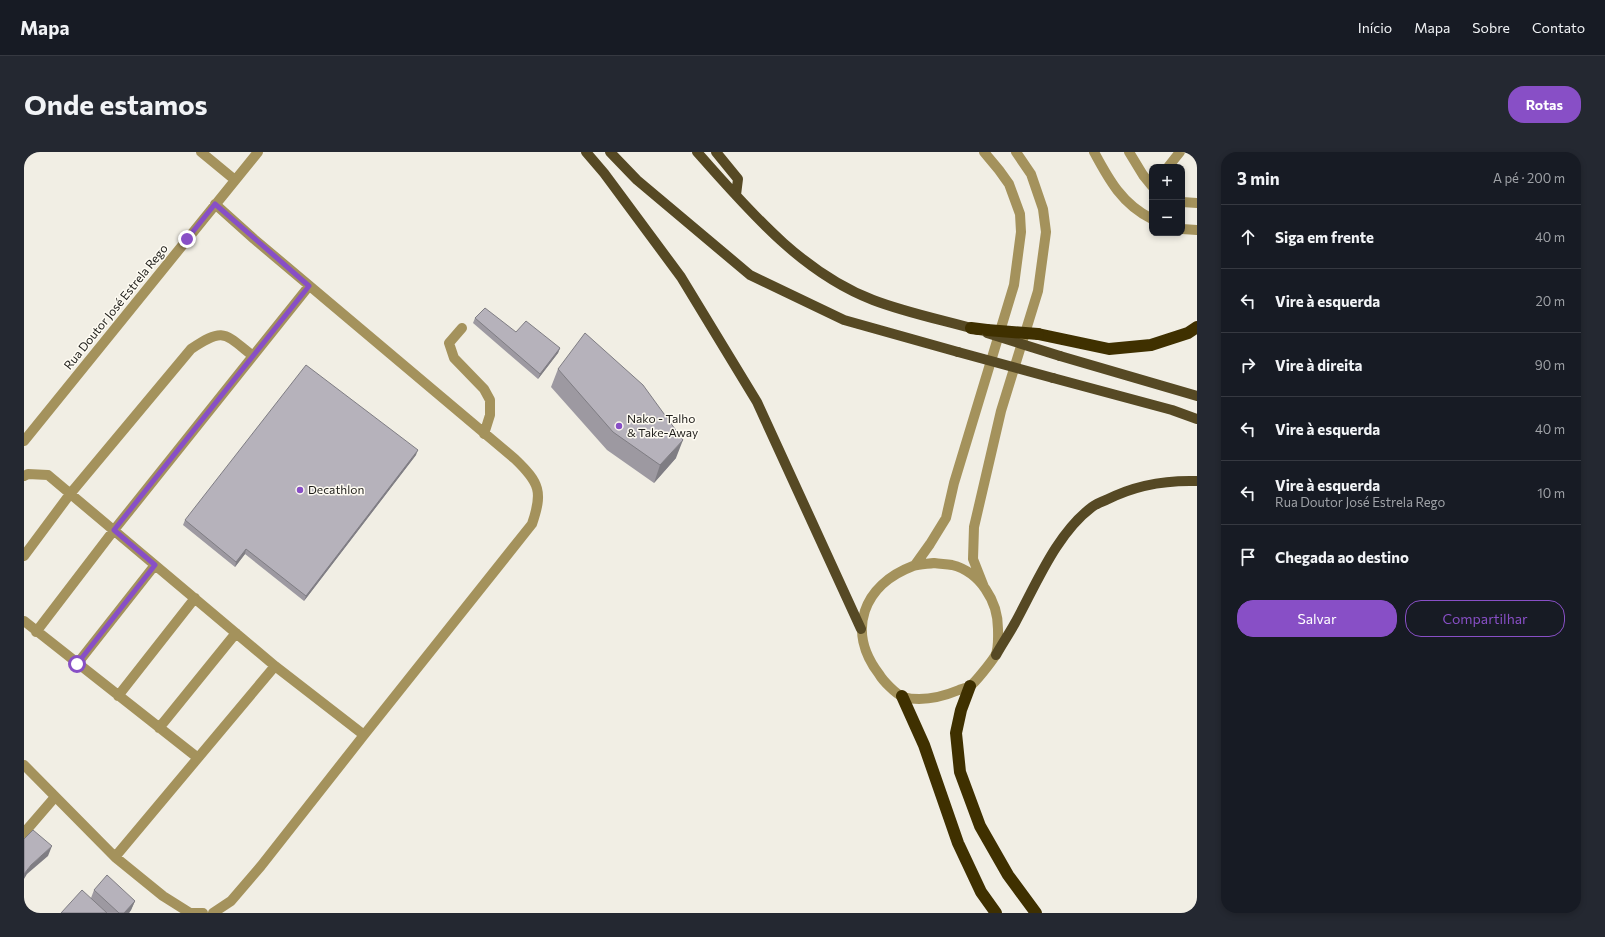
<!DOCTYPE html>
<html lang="pt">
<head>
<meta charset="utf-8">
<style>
	:root { --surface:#171b24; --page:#242831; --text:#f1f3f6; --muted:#9ea1a6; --line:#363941; --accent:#884fc6 }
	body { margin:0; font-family:Commissioner,sans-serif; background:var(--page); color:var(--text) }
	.controls { position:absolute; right:12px; top:12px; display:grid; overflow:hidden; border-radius:8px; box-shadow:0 2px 6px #0003 }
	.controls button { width:36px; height:36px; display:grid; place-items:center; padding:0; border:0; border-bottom:1px solid var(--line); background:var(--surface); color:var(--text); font:20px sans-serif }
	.stop { position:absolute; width:12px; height:12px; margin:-9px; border:3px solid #884fc6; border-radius:50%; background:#fff }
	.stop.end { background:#884fc6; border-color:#fff; box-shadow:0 1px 4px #0008 }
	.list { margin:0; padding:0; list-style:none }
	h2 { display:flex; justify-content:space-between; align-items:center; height:52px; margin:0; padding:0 16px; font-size:17px }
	h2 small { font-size:13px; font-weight:400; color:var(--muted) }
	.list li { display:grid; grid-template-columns:26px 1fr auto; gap:12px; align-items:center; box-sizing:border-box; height:64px; padding:0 16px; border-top:1px solid var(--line) }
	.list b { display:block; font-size:15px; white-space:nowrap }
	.list p { margin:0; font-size:13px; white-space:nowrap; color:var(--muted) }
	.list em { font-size:13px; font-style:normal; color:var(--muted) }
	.actions { display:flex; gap:8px; padding:12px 16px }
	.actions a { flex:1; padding:9px 0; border:1px solid var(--accent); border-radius:16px; text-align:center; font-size:14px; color:var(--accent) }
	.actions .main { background:var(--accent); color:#fff }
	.icon { flex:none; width:22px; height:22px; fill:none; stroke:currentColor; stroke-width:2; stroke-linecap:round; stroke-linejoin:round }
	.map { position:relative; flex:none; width:1173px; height:761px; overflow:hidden; border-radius:16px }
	header { display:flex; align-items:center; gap:24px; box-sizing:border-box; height:56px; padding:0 20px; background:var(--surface); border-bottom:1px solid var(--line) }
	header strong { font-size:19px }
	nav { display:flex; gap:22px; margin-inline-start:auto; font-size:14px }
	.intro { display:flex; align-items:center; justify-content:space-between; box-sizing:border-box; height:96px; padding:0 24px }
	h1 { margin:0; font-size:28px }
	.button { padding:10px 18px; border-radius:16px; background:var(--accent); color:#fff; font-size:14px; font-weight:700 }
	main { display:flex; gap:24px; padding:0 24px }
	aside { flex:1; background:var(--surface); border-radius:16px; box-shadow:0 2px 6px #0003 }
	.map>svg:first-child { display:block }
</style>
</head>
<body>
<header>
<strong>Mapa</strong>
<nav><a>Início</a><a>Mapa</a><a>Sobre</a><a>Contato</a></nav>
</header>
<div class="intro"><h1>Onde estamos</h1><a class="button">Rotas</a></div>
<main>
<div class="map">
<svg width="1173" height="761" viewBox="0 0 1173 761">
	<rect width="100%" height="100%" fill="#f1eee4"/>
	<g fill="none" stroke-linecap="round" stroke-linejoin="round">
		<path stroke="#a4925c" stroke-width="10" d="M177,0L211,28
			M1070,0C1085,28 1098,52 1128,67
			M1105,0L1119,23L1128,34
			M1144,15L1156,0
			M1158,50L1173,51
			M1158,77L1173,78
			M438,176L425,191L430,206L460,237L466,248V263L460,282
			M0,289L234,0
			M0,324L4,322L24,323L251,514L340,583
			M0,404L46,342L167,197C200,175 200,181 229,204
			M910,411C916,412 922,412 928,413C956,420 974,449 974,477C974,484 975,497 971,504C968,509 951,531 946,534C943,536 938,537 935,538C918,545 898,550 879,545C872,542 859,529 855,522C822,479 839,433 889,414C895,412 903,412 910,411Z
			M891,413L906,392L922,366L930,331L990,133L997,80L996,62L985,32L975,18L960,0
			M960,435L949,407L950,375L977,259L1014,139L1022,80L1019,57L1007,22L992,0
			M0,469L174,606
			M12,480L90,378L285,134
			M53,512L131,413
			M94,544L171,446
			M135,576L212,481
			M0,613L91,705L139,744L166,761H179
			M0,681L31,645
			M91,705L251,514
			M189,761L207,749L237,714L340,583L508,372C519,340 516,331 491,307L230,87L191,52"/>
		<path stroke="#564924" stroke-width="10" d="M562,0L580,21L657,125L733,250L837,477
			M586,0L613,28L726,123L820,168L934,200
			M673,0C724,57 776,120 849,148C883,161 919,168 954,178
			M692,0L714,27L712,43
			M1036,204L1173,244
			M1029,226L1148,258L1173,267
			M972,503C978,492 985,482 991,471C1012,433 1032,382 1068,355C1072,352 1077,350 1082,348C1111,333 1141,328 1173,329"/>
		<path stroke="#3f3000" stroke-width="12" d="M947,176L963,178
			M1014,182L1085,197L1127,193L1164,181L1173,175
			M946,534L937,558L932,581L936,620L956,674L984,723L1012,761
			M878,544L900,593L934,691L957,740L972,761"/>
		<path stroke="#564924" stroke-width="10" d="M963,181L1036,204
			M934,200L1029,226"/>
		<path stroke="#3f3000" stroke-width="12" d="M963,178L1014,182"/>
	</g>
	<path fill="#9d99a1" d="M451,166L536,196L534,201L514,227L449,171Z
		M534,217L652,306L630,331L583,298L527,235Z
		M392,303L280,449L221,402L211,415L159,373L161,368Z
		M70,738L111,749L107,758L105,761H37L67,746Z"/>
	<path fill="#7f7d83" d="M536,196L534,201L514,227L516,222Z
		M659,288L652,306L630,331L636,313Z
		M394,298L392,303L280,449L282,444Z
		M222,397L221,402L211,415L212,410Z
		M28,694L24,704L3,722L0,727V722L7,713Z
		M111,749L107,758L105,761H100Z"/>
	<path fill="#b6b2bb" stroke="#7f7d83" d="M461,156L492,180L502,169L536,196L516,222L451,166Z
		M561,181L619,233L659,288L636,313L589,280L534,217Z
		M282,213L394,298L282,444L222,397L212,410L161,368Z
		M9,678L28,694L7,713L0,722V687Z
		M83,723L111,749L100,761H95L70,738Z
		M58,738L83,761H37Z"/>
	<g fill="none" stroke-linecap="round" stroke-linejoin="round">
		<path stroke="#884fc6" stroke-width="5" d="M53,512L131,413L90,378L285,134L191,52L163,87"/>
	</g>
	<g fill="#884fc6" stroke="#fefbf2" stroke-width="1.5">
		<circle cx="595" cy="274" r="4"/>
		<circle cx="276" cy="338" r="4"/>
	</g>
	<g text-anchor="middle" stroke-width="3" stroke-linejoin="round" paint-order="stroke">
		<g font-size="12" fill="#1c1b17" stroke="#fefbf2">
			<text transform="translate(92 155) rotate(-51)" y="4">Rua Doutor José Estrela Rego</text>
		</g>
		<g font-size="12" fill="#1c1b17" stroke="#fefbf2" text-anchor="start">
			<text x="603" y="271">Nako - Talho<tspan x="603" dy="14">&amp; Take-Away</tspan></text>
			<text x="284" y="342">Decathlon</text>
		</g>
	</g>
</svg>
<div class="controls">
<button>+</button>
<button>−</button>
</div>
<div class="stop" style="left:53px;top:512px"></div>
<div class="stop end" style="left:163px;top:87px"></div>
</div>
<aside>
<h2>3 min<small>A pé · 200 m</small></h2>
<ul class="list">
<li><svg class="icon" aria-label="ahead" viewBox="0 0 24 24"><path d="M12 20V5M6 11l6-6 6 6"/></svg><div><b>Siga em frente</b></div><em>40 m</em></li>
<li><svg class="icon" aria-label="left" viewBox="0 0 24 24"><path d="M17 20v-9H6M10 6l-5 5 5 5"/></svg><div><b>Vire à esquerda</b></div><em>20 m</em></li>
<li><svg class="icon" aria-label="right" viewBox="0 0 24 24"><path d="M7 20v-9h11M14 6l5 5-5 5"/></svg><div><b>Vire à direita</b></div><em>90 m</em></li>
<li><svg class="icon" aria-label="left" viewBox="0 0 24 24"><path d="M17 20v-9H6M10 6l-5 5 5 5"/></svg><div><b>Vire à esquerda</b></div><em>40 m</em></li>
<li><svg class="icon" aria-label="left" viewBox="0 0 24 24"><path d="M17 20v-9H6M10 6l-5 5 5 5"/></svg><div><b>Vire à esquerda</b><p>Rua Doutor José Estrela Rego</p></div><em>10 m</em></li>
<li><svg class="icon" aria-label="arrive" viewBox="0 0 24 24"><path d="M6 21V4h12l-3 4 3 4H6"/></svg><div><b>Chegada ao destino</b></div></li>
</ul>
<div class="actions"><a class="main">Salvar</a><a>Compartilhar</a></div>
</aside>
</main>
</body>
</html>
